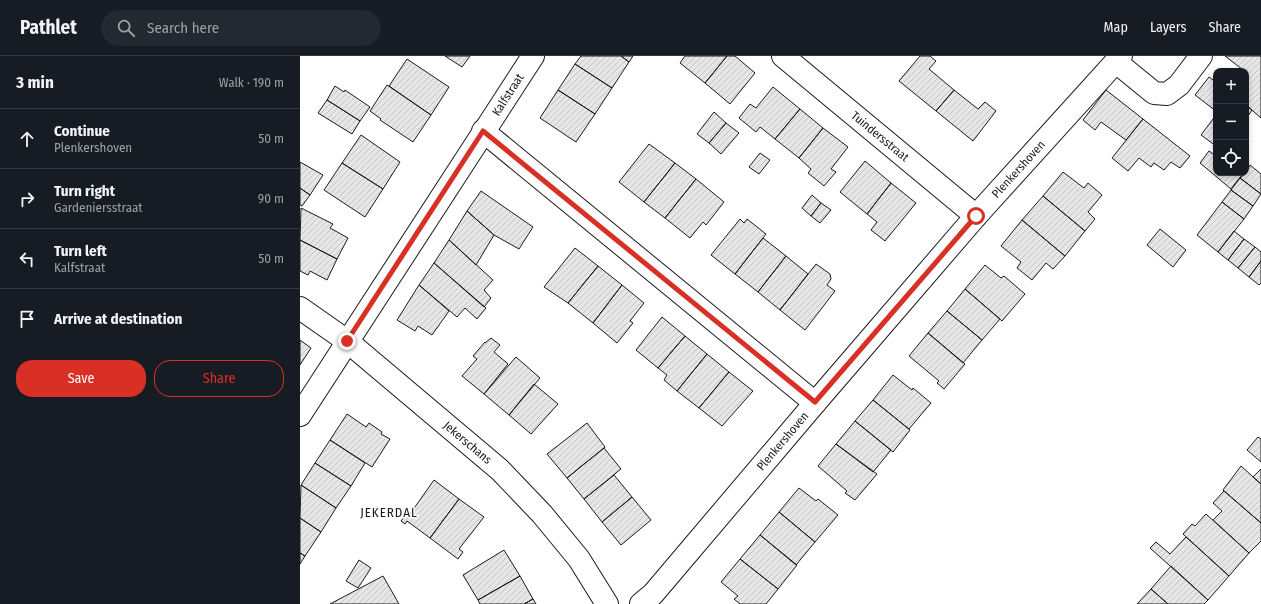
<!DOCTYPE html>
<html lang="en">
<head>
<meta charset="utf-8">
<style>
	:root { --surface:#171b24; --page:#242831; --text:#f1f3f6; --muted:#9ea1a6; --line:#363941; --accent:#d93025 }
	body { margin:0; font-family:"Fira Sans Condensed",sans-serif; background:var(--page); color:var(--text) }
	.controls { position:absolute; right:12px; top:12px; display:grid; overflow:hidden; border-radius:8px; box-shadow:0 2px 6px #0003 }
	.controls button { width:36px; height:36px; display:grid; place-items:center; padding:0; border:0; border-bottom:1px solid var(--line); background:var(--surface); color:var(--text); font:20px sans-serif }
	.stop { position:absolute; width:12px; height:12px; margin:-9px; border:3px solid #d93025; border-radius:50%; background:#fff }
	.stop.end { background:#d93025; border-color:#fff; box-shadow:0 1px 4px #0008 }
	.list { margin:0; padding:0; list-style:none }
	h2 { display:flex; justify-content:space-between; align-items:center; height:52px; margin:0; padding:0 16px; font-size:17px }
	h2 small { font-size:13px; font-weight:400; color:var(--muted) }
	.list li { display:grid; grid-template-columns:26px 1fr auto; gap:12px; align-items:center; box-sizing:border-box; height:60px; padding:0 16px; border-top:1px solid var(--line) }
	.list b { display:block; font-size:15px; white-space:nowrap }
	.list p { margin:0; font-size:13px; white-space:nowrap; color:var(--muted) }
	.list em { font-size:13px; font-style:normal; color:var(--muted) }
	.actions { display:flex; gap:8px; padding:12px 16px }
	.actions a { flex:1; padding:9px 0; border:1px solid var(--accent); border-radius:16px; text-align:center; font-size:14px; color:var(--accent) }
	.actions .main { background:var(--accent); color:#fff }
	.icon { flex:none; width:22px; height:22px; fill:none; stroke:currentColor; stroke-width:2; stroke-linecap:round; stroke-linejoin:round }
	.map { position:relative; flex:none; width:961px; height:548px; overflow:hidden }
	header { display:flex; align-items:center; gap:24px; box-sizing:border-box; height:56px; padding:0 20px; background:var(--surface); border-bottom:1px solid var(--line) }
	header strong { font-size:19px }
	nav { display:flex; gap:22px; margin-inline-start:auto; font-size:14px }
	.search { width:280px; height:36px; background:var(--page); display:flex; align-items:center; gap:10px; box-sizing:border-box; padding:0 14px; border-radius:22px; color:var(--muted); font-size:15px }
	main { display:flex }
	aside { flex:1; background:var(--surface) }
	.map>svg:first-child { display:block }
</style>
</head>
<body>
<header>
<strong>Pathlet</strong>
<div class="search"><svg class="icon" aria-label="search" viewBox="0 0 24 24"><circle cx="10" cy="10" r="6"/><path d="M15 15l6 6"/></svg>Search here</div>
<nav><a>Map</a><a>Layers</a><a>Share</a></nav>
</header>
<main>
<aside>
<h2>3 min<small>Walk · 190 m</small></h2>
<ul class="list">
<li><svg class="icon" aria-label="ahead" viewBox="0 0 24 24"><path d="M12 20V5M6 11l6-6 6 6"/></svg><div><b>Continue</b><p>Plenkershoven</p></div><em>50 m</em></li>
<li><svg class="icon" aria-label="right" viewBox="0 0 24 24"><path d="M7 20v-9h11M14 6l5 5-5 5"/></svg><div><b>Turn right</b><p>Gardeniersstraat</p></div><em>90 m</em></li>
<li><svg class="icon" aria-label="left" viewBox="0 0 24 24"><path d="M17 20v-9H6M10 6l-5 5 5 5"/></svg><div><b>Turn left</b><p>Kalfstraat</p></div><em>50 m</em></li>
<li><svg class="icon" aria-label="arrive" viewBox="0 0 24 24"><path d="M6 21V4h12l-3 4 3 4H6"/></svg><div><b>Arrive at destination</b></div></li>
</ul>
<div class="actions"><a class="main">Save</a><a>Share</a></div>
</aside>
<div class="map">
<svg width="961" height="548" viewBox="0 0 961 548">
	<defs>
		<pattern id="building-hatch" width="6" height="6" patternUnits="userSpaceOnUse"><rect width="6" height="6" fill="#e6e6e6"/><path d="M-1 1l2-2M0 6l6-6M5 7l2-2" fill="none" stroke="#c5c5c5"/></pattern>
	</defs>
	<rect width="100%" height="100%" fill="#fff"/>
	<path fill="url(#building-hatch)" stroke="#1a1a1a" d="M145,0H170L162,11Z
		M281,0H321L329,6L312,32L275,8Z
		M321,0H333L329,6Z
		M385,0H427L405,27L380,7Z
		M427,0H435L455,17L430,48L405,27Z
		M620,0H630L636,5L629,13L654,34L636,55L599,25Z
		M925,0H961V62L946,49L947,17Z
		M107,3L149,31L131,59L89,30Z
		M275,8L312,32L295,58L258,34Z
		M909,21L916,26V55L895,39Z
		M87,29L131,59L113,86L80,64L81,63L70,55Z
		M35,30L44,36L45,34L70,51L60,65L27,44Z
		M473,31L500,53L475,83L460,71L456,76L439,62L450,48L456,52Z
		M258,34L295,58L276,86L240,62Z
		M654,34L678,53L685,46L696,55L673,85L636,55Z
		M806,34L843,63L826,84L801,66L795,74L783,64Z
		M27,44L60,65L52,78L18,57Z
		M946,49L952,54L946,63Z
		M500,53L523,72L499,102L475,83Z
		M414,56L426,67L409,87L397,78Z
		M916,59V90L901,79Z
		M843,63L890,100L880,112L871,106L864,114L854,107L851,111L839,102L828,115L812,102Z
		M426,67L439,77L421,98L409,87Z
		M523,72L548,91L531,113L536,116L524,130L508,117L511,113L499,102Z
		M61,79L100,106L83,133L42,107Z
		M349,88L375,107L344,146L319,126Z
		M909,95L916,100V117H937L941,120L931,133L900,107Z
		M460,97L470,104L459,118L449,111Z
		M565,105L591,127L567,158L540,136Z
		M0,106L23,119L10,139L0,132Z
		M42,107L83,133L65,161L24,134Z
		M375,107L396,123L365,162L344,146Z
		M950,109L961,118V138L940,122L946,117Z
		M763,116L784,132L788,127L802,139L788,156L795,163L785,175L743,140Z
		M940,122L961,138L953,150L931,134Z
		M396,123L424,146L406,169L403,166L390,182L365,162Z
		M591,127L616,147L585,185L571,174L577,166L567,158Z
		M0,132L10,139L2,150L0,149Z
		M931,134L953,150L944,163L922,146Z
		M181,135L233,171L219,193L194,179L167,155Z
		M512,139L521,147L511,160L502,152Z
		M743,140L785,175L765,200L722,164Z
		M922,146L944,163L918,196L897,179Z
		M521,147L531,154L520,167L511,160Z
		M1,152L33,168L30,172L48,182L37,203L0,184Z
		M167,155L194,179L176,209L149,184Z
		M440,163L444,167L447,163L466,178L435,218L411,199Z
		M722,164L765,200L753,213L746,207L732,224L717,212L721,206L701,190Z
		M860,173L886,194L873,211L847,189Z
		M934,175L944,183L928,204L918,196Z
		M463,182L486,200L458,236L435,218Z
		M944,183L955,191L938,212L928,204Z
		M0,184L37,203L27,224L10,215L8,219L0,215Z
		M149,184L193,224L184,234L191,242L184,251L134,207Z
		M955,191L961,196V205L949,221L938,212Z
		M275,192L298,210L268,247L244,231Z
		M486,200L508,218L480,254L458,236Z
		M961,205V227L959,229L949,221Z
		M134,207L186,252L177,263L165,252L157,261L119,229Z
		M516,208L530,218L531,223L527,229L535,235L505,274L480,254Z
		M685,209L701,222L704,220L725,238L702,265L665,233Z
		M298,210L322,229L293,267L268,247Z
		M119,229L149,255L132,279L118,270L115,275L97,264Z
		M322,229L344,247L330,265L333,267L317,287L293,267Z
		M665,233L700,263L682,284L647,255Z
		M647,255L682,284L663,307L628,277Z
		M362,261L385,280L358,312L336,294Z
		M628,277L665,308L644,333L637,327L639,325L609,300Z
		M385,280L407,298L377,335L364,324L367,319L358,312Z
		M191,282L200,289L194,296L208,308L184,338L162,320L177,303L173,300L185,286V287Z
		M0,284L11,292L0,309Z
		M407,298L429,316L399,352L377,335Z
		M216,301L240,322L209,359L184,338Z
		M429,316L453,335L422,370L399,352Z
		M593,319L612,334L613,332L631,347L609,373L573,344Z
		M234,328L258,348L231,378L209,359Z
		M573,344L610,374L593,396L555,365Z
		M47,358L66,371L69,367L82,376L81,378L90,383L72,411L30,384Z
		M555,365L591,394L573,416L536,388Z
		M287,367L305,391L267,422L247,398Z
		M958,381L961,383V406L947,394Z
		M30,384L65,407L51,430L15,407Z
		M536,388L577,418L555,444L545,437L547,435L518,410Z
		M304,392L321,413L284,443L267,422Z
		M15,407L51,430L36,452L1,429Z
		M941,410L961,428V467L923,434Z
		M961,413V428L953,421Z
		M314,419L332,441L302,466L284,443Z
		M134,424L159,443L130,482L107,465L105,468L101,465L108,456L110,458Z
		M1,429L36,452L21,476L0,462Z
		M499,432L516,445L518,443L538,459L515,486L479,456Z
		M924,435L961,467V485L949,497L913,464L922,455L913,447Z
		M332,441L351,464L321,489L302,466Z
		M159,443L184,461L159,493L163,496L158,503L130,482Z
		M479,456L515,486L496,509L460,479Z
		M906,458L949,497L929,520L883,478L892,468L895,470Z
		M0,462L21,476L5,500L0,497Z
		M460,479L497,509L478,533L440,503Z
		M886,481L929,520L908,544L850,492L856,486L870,498Z
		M204,494L220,520L178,544L163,519Z
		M0,497L5,500L0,508Z
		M440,503L478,533L466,548H440L434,543L438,540L421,526Z
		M59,504L71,512L58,532L46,525Z
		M871,510L908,544L904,548H868L851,533Z
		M83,520L99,548H30Z
		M220,520L233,543L224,548H180L178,544Z
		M851,533L868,548H837Z
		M233,543L236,548H224Z"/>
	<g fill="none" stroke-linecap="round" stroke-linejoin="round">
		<defs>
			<g id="minor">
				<path id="s1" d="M483,0L676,160"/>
				<path d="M816,6L854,37L867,38L879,29L901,0"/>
				<path d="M183,75L515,347"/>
				<path id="s2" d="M0,252L47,285L200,414L242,458L279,503L307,548"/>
				<path id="s3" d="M0,359L233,0"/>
				<path id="s4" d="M341,548L353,538L515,347L676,160L821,0"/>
			</g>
		</defs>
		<use href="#minor" stroke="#1a1a1a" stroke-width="24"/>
		<use href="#minor" stroke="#fff" stroke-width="22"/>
	</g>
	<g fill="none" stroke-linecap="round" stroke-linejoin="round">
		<path stroke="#d93025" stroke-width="5" d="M47,285L183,75L515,346L676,160"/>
	</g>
	<g text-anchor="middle" stroke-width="3" stroke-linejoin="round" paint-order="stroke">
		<g font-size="12" fill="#1a1a1a" stroke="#fff">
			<text dy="4" stroke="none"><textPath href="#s3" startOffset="382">Kalfstraat</textPath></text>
			<text dy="4" stroke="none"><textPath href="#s1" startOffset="126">Tuindersstraat</textPath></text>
			<text dy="4" stroke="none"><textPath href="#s4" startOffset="576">Plenkershoven</textPath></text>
			<text dy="4" stroke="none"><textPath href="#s4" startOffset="216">Plenkershoven</textPath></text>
			<text dy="4" stroke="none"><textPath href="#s2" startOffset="215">Jekerschans</textPath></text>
		</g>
		<g font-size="13" letter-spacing="1" fill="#1a1a1a" stroke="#fff">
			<text x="89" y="461">JEKERDAL</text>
		</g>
	</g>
</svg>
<div class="controls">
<button>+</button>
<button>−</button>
<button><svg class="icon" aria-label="locate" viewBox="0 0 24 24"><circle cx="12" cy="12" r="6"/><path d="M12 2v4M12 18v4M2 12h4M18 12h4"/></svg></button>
</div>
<div class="stop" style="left:676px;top:160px"></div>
<div class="stop end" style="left:47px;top:285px"></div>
</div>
</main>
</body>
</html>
